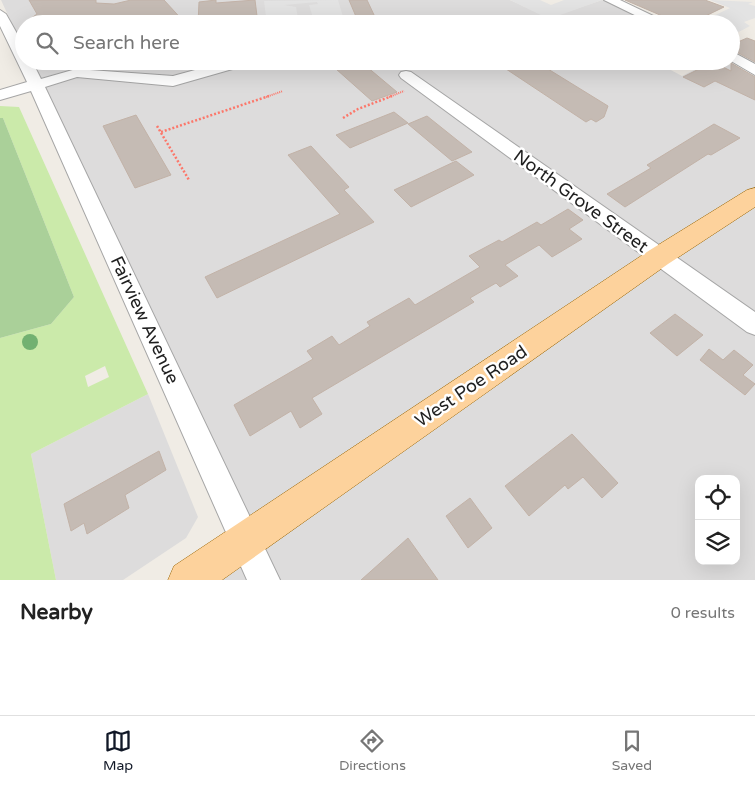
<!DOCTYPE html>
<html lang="en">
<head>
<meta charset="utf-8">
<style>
	:root { --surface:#fff; --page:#f6f6f6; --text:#222; --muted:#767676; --line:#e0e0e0; --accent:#111827 }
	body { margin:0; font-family:"Varela Round",sans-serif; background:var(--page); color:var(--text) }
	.controls { position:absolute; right:15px; bottom:15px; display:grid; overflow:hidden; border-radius:10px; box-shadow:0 5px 20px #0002 }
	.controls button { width:45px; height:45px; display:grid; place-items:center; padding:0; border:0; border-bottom:1px solid var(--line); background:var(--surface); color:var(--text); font:25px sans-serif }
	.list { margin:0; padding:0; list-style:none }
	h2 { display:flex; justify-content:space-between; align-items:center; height:65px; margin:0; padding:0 20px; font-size:21px }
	h2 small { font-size:16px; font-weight:400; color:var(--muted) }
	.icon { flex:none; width:28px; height:28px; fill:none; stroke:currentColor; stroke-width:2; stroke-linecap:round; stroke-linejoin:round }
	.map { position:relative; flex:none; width:755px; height:580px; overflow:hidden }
	.search { position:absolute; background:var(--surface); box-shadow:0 5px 20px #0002; left:15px; right:15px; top:15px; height:55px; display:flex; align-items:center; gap:12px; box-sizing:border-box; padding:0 18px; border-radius:28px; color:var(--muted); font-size:19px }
	.sheet { height:135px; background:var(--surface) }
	nav { display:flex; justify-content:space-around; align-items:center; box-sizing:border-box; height:70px; border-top:1px solid var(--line); background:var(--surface); font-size:14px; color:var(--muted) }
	nav a { display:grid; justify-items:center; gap:2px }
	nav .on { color:var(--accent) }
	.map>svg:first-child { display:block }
</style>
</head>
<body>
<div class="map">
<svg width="755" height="580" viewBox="0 0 755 580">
	<rect width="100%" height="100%" fill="#f0ece5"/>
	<path fill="#dddcdc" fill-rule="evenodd" d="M1,0H510L549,18L602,0L655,24H24V50Z
		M29,61H654L682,76L712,61H721L755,76V580H188L245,541ZM699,479H736V561H699Z
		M148,394L198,517L186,538L123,580H56L31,454Z"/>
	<path fill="#cbeaaa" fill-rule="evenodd" d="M0,106L19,107L148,394L31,454L56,580H0V338L51,324L74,297L3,118H0ZM105,366L109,377L88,387L85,376Z"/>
	<path fill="#aad099" d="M0,118H3L74,297L51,324L0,338Z"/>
	<path fill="#e3e3e3" d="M338,0L344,20L330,21V24H315L309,5L318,4L317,2L284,5L296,7L299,24H267L264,1Z
		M510,0H540L551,5L564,0H602L549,19Z
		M710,0L753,2L748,4L755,6V18L744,22L750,26L731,36V24H697L730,8Z"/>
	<path fill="#c5bbb4" stroke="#c2b2a7" d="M29,0H96V3L114,4L131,0H164L186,24H23L37,14Z
		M216,0V3L255,0L258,24H198L199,2Z
		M349,0H367L375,17L357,19Z
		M625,0H705L724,7L689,24H681Z
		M747,38L755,41V62L731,49V45Z
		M327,61H360L397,92L372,101Z
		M494,61H535L608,106L604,117L596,122L591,119L586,122Z
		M713,62L731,71V63L755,77V100L715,81L704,87L683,77Z
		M394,112L408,123L350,148L336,135Z
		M136,115L171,175L135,188L103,126Z
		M427,116L472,152L452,161L408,124Z
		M714,124L740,138L711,155L708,154L625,207L607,194L651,168L647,165Z
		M311,146L349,187L344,190L374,222L217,298L205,277L340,214L288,155Z
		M456,161L474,175L411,207L394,190Z
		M568,209L583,220L569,229L582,239L552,257L539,245L505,265L518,276L500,287L496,283L470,298L474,302L312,398L322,414L300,428L291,411L250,436L234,405L313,359L307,351L332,336L339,345L370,326L367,322L409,298L415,305L480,267L469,256L499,240L502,242L537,222L541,225Z
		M675,314L703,335L677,356L650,333Z
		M709,349L723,360L734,350L753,365L743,375L755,384L745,395L700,360Z
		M572,434L618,483L602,498L583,477L568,489L565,485L529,516L505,486Z
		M159,451L166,470L125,495L129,508L87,534L84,523L71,531L64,504Z
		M470,498L492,528L468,548L446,516Z
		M408,538L438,580H361Z"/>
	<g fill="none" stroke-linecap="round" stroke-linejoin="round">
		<defs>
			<path id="minor" d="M604,0H620L670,24H653Z
				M0,10L6,14L24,46V61H32L41,79L76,69L173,76L228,61H252L250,64L173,86L77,77L45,87L280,580H247L31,91L0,100V90L27,82L0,26Z
				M731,51L755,64V75L731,61Z
				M406,71L411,72L755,312V335L747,332L401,78L399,75L401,72Z"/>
			<path id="major" d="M755,188V207L668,264L222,580H168L174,566L650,250L747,190Z"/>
		</defs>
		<use href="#minor" stroke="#a6a6a6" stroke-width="2"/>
		<use href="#major" stroke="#996400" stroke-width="1"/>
		<path stroke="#fc776a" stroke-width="2" stroke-dasharray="1 1" stroke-linecap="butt" d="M553,61L559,65
			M477,64L486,61
			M266,97L283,91
			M389,97L404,91"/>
		<path stroke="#fc776a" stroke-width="2.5" stroke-dasharray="2 2" stroke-linecap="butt" d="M343,118L358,109L392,96
			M157,126L189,180
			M161,132L269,96"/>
		<use href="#minor" fill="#fff" fill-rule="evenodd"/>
		<use href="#major" fill="#fdd29c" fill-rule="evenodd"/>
	</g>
	<circle fill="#72b171" cx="30" cy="342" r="8"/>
	<g text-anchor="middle" stroke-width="5" stroke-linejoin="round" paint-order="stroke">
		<g font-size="18" fill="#1f1f1f" stroke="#fff">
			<text transform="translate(581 201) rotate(36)" y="6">North Grove Street</text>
			<text transform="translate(145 320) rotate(65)" y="6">Fairview Avenue</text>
			<text transform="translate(471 386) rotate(-34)" y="6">West Poe Road</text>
		</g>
	</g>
</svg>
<div class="controls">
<button><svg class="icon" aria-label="locate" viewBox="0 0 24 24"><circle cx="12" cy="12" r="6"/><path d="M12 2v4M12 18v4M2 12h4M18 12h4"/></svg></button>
<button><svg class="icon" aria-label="layers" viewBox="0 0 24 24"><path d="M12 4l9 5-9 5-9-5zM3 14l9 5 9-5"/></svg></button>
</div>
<div class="search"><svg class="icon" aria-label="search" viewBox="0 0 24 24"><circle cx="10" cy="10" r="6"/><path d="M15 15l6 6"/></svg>Search here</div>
</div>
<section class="sheet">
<h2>Nearby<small>0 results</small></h2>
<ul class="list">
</ul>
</section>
<nav>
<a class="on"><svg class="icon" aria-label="map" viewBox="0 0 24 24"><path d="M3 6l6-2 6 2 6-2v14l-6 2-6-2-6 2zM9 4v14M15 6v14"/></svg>Map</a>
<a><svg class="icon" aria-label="directions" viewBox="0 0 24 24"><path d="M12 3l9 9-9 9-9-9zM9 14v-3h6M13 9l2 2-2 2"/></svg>Directions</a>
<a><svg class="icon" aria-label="saved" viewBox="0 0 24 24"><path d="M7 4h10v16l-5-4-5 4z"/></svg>Saved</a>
</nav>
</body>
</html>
